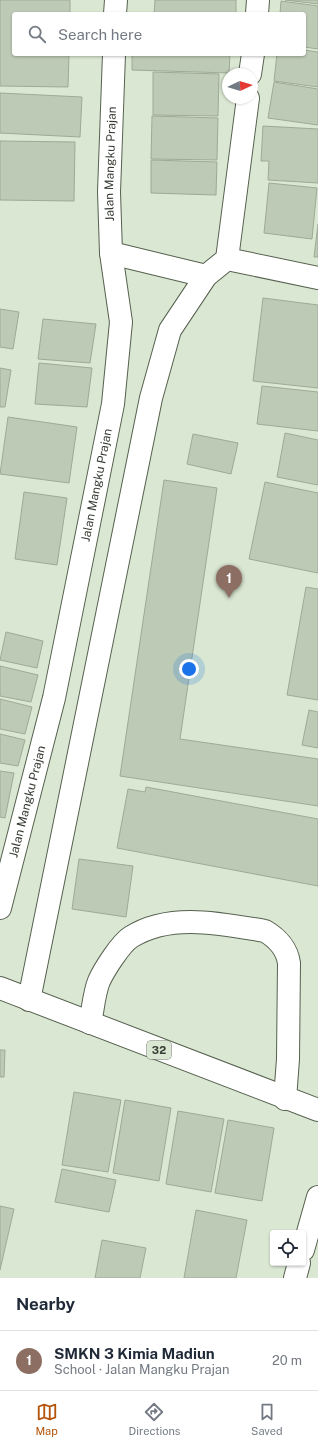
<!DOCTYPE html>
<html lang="en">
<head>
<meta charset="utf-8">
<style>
	:root { --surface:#fff; --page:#f2f2f3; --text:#1f2937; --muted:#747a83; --line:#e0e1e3; --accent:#b45309 }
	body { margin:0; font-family:"Public Sans",sans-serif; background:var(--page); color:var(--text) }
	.controls { position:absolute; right:12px; bottom:12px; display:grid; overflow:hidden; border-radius:4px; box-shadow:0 1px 3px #0004 }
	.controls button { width:36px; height:36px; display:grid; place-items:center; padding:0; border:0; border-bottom:1px solid var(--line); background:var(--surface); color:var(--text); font:20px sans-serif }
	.compass { position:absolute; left:222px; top:68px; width:36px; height:36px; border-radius:50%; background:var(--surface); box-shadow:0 1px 3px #0004; rotate:86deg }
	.you { position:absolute; left:189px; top:669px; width:14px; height:14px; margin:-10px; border:3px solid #fff; border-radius:50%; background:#1a73e8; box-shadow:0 0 0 6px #1a73e833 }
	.badge { display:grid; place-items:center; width:26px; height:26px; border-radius:50%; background:var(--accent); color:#fff; font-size:13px; font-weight:700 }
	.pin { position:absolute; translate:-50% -33px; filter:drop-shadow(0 1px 2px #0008) }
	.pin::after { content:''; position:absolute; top:21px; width:14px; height:12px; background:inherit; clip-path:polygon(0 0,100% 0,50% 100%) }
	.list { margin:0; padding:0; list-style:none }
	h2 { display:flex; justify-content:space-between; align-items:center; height:52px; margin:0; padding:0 16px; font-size:17px }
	h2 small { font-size:13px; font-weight:400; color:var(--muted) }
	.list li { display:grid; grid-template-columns:26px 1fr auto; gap:12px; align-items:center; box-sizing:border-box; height:60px; padding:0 16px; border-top:1px solid var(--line) }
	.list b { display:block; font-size:15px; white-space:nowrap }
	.list p { margin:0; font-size:13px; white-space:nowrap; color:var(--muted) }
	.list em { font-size:13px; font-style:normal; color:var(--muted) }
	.icon { flex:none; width:22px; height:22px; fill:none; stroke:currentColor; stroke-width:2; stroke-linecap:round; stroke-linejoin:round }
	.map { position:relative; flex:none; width:318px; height:1278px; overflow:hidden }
	.search { position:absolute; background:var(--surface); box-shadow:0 1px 3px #0004; left:12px; right:12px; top:12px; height:44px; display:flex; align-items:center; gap:10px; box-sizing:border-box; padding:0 14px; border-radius:4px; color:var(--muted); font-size:15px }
	.sheet { height:112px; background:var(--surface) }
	nav { display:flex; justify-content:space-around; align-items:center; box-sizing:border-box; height:56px; border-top:1px solid var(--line); background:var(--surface); font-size:11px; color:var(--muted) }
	nav a { display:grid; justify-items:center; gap:2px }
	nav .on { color:var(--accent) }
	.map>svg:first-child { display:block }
</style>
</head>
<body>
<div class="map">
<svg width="318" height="1278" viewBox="0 0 318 1278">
	<rect width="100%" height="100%" fill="#dae7d2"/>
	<path fill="#bdcab6" stroke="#9eaa96" d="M0,0H70V14H14V54H69L68,87L0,86Z
		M155,0H236V14H154Z
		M285,0H318V4Z
		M281,1L318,6V49L304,47V14H280Z
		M304,50L318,52V87L274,81L277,54H304Z
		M132,54H230L229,73L132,70Z
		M153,72L219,74L218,116L153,115Z
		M274,82L318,89V125L268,118Z
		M0,93L82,97L80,137L0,133Z
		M152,116L218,118L217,160L151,159Z
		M263,126L318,129V183L268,180L269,161H261Z
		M0,141L75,142L74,201L0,200Z
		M151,160L217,162L216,195L151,193Z
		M269,183L317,188L312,239L264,233Z
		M318,224V257H314Z
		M263,298L318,305V388L253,381Z
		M0,309L19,312L13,349L0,347Z
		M43,319L96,324L90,363L38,359Z
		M39,363L92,368L87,407L35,404Z
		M0,368L11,370L5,407H0Z
		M262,386L318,392V431L257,424Z
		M8,417L77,427L69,483L0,474Z
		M285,433L318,440V485L277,477Z
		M193,434L238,443L231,474L187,464Z
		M164,480L217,488L180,739L318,759V806L120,776Z
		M265,482L318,493V573L249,559Z
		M24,492L67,498L57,565L15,559Z
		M306,587L318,589V700L287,695Z
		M6,632L43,641L37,668L0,660Z
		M0,666L38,675L31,702L0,696Z
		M0,699L32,707L25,734L0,729Z
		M309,710L318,712V748L302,745Z
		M0,734L25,740L18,766L0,763Z
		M0,771L14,773L5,818L0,817Z
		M146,787L318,819V886L117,848L128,789L145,792Z
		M79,859L133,866L126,917L72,909Z
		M0,1050H5L4,1077H0Z
		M74,1092L121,1100L108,1172L62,1165Z
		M125,1100L171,1108L159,1181L113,1173Z
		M178,1111L224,1119L211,1192L166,1184Z
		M228,1120L274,1128L262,1201L215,1193Z
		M62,1169L116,1180L109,1212L55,1202Z
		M0,1206L14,1209L0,1270Z
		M196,1210L247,1220L236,1278H184Z
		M102,1240L146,1248L140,1278H95Z"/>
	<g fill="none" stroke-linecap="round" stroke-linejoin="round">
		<defs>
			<g id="minor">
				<path d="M115,14L116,0"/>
				<path d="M257,14L258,0"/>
				<path d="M250,74L253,54"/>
				<path d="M111,253L206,276"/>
				<path d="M227,259L318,278"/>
				<path id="s1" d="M0,908L54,698L113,404L121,322L111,253L109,192L114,54"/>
				<path d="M29,1000L151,398L170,330L206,276L227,259L248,98"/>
				<path d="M90,1023C93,1010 94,993 99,981C104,970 121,943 131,937C170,912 223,924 265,931C277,938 287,949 289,963L288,1059L285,1099"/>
				<path d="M303,1250L318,1197"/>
				<path d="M295,1278L299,1263"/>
			</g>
			<path id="highway" d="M0,988L318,1110"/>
		</defs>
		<use href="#minor" stroke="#56614f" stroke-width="24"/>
		<use href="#highway" stroke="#56614f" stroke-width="24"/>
		<use href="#minor" stroke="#fff" stroke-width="22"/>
		<use href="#highway" stroke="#fff" stroke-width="22"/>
	</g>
	<g text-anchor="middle" stroke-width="3.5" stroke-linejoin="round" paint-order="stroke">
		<rect fill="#dae7d2" stroke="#686f63" stroke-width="1" x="147" y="1041" width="24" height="18" rx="3"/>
		<g font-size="11" font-weight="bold" fill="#373c34">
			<text x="159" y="1054">32</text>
		</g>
		<g font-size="12" fill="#373c34" stroke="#dae7d2">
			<text dy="4" stroke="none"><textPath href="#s1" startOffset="758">Jalan Mangku Prajan</textPath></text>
			<text dy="4" stroke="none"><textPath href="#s1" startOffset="434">Jalan Mangku Prajan</textPath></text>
			<text dy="4" stroke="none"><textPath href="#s1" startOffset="110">Jalan Mangku Prajan</textPath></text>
		</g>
	</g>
</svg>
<div class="controls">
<button><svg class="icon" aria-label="locate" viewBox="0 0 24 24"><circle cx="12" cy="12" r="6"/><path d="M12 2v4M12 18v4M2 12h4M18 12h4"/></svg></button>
</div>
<svg class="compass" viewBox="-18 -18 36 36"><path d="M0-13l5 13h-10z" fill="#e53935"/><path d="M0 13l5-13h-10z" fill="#747a83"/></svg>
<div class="you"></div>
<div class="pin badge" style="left:229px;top:598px;background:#8d6e63">1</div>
<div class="search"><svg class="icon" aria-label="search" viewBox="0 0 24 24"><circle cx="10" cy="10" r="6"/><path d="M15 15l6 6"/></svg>Search here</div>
</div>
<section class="sheet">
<h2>Nearby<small></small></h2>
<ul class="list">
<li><span class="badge" style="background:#8d6e63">1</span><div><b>SMKN 3 Kimia Madiun</b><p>School · Jalan Mangku Prajan</p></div><em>20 m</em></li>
</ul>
</section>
<nav>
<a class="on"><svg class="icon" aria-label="map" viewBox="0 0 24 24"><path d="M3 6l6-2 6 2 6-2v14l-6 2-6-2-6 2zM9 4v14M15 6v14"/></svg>Map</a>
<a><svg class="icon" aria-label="directions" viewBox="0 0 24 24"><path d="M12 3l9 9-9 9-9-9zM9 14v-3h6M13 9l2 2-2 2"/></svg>Directions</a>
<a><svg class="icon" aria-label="saved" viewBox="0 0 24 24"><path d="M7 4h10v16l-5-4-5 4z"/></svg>Saved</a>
</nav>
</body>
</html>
